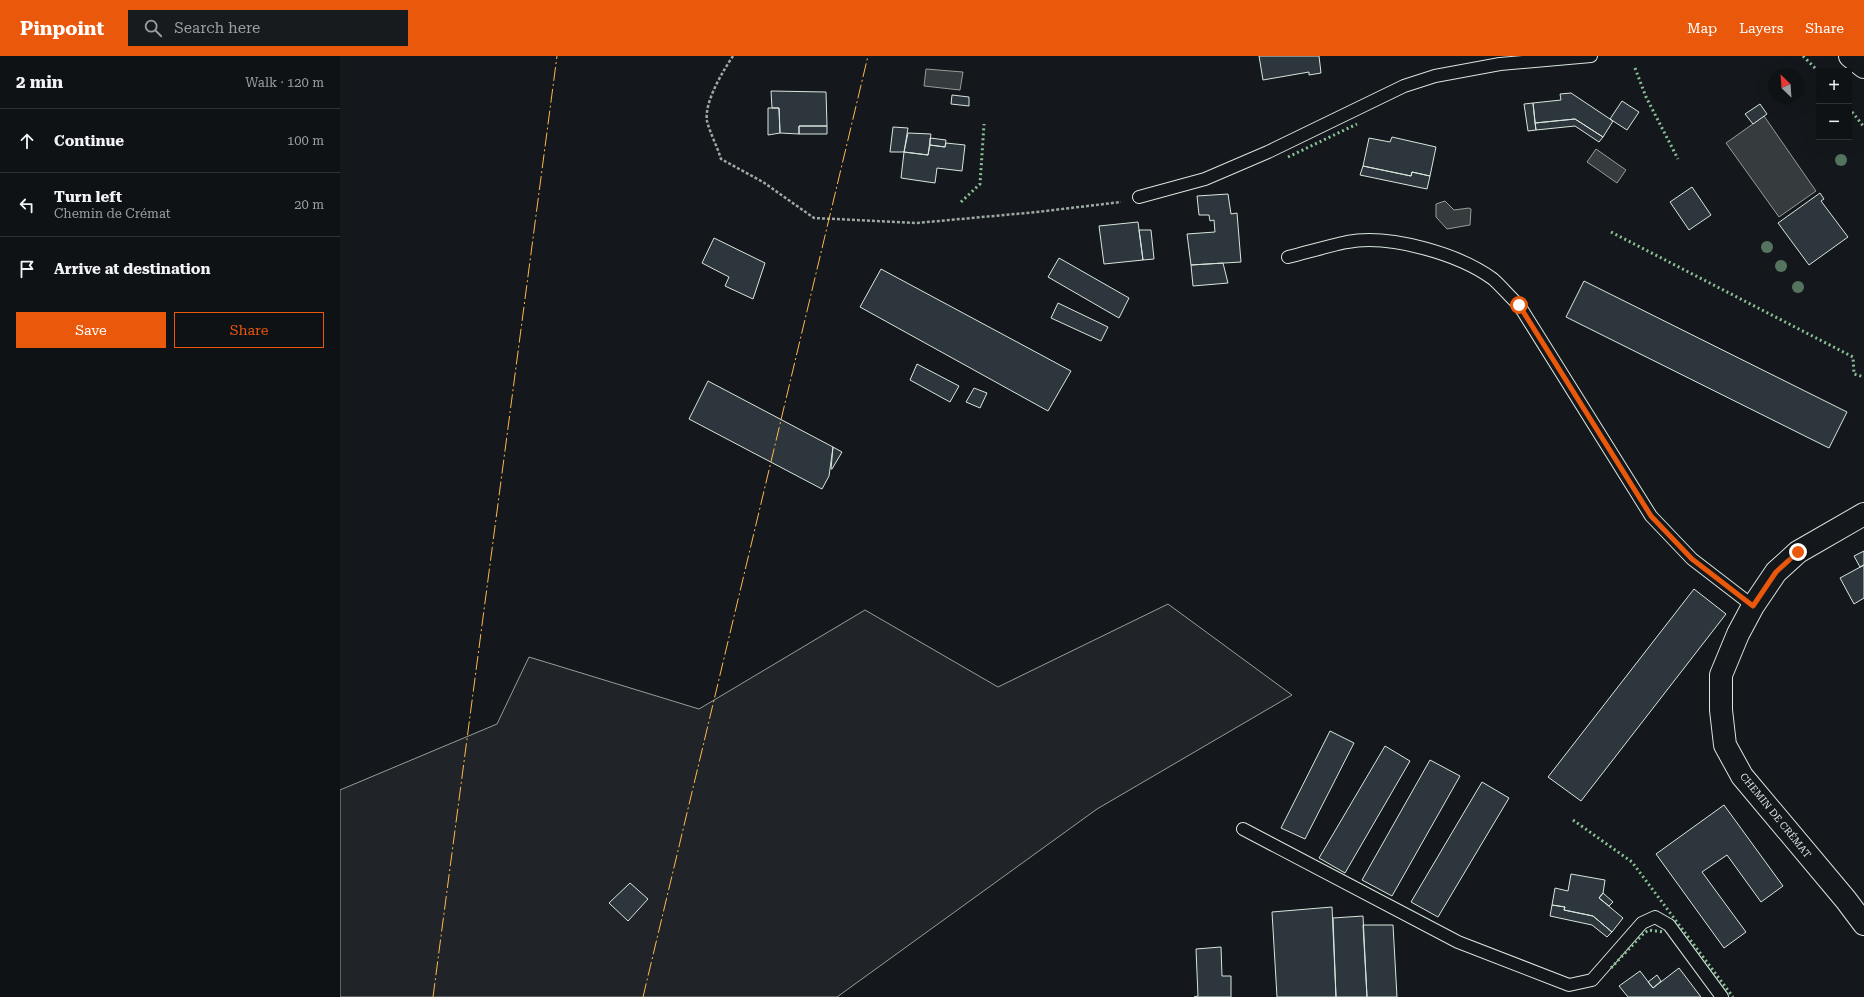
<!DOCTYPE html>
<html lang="en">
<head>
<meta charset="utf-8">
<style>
	:root { --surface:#0f1215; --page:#181b1e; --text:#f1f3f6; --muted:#9b9ea0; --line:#2f3234; --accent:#ea580c }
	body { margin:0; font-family:"Roboto Serif",serif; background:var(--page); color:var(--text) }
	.controls { position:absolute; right:12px; top:12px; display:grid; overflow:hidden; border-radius:0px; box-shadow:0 4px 16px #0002 }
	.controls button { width:36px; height:36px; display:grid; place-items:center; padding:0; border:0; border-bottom:1px solid var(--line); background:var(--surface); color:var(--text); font:20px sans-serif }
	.compass { position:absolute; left:1428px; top:12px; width:36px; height:36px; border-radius:50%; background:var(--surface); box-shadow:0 4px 16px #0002; rotate:335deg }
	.stop { position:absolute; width:12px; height:12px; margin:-9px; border:3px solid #ea580c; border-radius:50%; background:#fff }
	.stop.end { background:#ea580c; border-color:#fff; box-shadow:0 1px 4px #0008 }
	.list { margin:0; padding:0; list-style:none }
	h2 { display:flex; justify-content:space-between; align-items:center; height:52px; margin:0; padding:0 16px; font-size:17px }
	h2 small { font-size:13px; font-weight:400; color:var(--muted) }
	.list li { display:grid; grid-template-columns:26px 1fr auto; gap:12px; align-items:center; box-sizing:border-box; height:64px; padding:0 16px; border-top:1px solid var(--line) }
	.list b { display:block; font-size:15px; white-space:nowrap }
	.list p { margin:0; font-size:13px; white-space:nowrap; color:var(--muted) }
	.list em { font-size:13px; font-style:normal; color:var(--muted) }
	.actions { display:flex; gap:8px; padding:12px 16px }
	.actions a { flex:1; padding:9px 0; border:1px solid var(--accent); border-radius:0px; text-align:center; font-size:14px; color:var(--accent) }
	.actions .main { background:var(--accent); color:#fff }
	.icon { flex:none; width:22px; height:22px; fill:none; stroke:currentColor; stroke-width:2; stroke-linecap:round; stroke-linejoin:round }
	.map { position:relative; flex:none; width:1524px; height:941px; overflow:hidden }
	header { display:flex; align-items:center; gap:24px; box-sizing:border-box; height:56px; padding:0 20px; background:var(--accent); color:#fff }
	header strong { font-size:19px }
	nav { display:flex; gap:22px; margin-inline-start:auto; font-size:14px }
	.search { width:280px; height:36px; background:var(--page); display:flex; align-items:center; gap:10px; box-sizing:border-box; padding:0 14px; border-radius:0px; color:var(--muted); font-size:15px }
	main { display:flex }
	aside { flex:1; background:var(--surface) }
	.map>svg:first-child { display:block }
</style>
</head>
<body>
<header>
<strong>Pinpoint</strong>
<div class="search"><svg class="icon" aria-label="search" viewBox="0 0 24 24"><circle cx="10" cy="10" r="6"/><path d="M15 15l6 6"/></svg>Search here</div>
<nav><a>Map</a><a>Layers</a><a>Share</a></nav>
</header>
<main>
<aside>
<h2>2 min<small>Walk · 120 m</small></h2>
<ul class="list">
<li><svg class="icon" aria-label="ahead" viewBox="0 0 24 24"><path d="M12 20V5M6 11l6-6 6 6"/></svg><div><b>Continue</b></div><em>100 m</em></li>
<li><svg class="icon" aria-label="left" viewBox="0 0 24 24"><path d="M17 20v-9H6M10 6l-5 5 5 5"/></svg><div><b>Turn left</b><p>Chemin de Crémat</p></div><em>20 m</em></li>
<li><svg class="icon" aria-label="arrive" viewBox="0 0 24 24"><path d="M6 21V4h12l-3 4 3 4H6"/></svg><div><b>Arrive at destination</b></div></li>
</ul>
<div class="actions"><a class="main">Save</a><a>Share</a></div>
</aside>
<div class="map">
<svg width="1524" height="941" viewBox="0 0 1524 941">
	<rect width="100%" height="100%" fill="#14181c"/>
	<path fill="#202428" stroke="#939e99" d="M828,548L952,639L757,753L497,941H0V734L157,668L189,601L359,653L525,554L658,631Z"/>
	<path fill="#363b3e" stroke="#939e99" d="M586,13L623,16L620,34L584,30Z
		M1424,60L1476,135L1439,161L1386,87Z
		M1256,93L1286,114L1277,127L1247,106Z
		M1105,145L1114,154L1129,152L1131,153L1130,169L1107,173L1096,161V148Z"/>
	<path fill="#2c363c" stroke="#d8e6dc" d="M919,0H979L981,17L969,19V16L923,24Z
		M431,35L486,36L487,70H459V78L440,77L439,52H432Z
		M1231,37L1273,65L1263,81L1235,63L1195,67L1193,47L1221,44L1220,38Z
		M612,39L629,41V50L611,48Z
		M1282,45L1299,56L1287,74L1270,63Z
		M1193,47L1196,74L1188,75L1184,48Z
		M1420,48L1427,58L1413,68L1405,58Z
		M428,52H439L440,77L428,79Z
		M1235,63L1263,81L1259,86L1235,70L1196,74L1195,67Z
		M459,70H487V78H459Z
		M553,71L568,72L564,96H550Z
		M568,77L591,78L588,99L564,96Z
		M1052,81L1096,91L1090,120L1072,116L1071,120L1023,110L1029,82L1050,86Z
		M590,82L606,84L605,91L590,89Z
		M606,87L625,89L622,115L597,112L595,127L561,122L564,96L588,99L590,89L605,91Z
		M1023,110L1071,120L1072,116L1090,120L1087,133L1020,119Z
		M1352,131L1371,159L1349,174L1330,146Z
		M1480,137L1484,143L1481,145L1508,181L1469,209L1438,167Z
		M888,138L891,158L897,157L901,206L851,209L847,178L875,176L874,164L870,165L869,159H859L857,140Z
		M798,166L803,204L764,208L759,170Z
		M799,174H811L814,203L803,204Z
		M374,182L425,207L413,243L385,230L389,221L362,207Z
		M719,202L789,242L779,262L708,221Z
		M883,207L888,227L853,230L851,209Z
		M541,213L731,315L708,355L520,251Z
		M1244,225L1507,356L1489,392L1226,261Z
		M718,247L768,271L761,285L711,262Z
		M577,308L619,330L610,346L570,324Z
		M368,325L493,391L489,420L482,433L349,363Z
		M634,332L647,337L640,352L626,346Z
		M493,391L502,396L492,413H491Z
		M1524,495V509L1520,511L1514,500Z
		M1524,509V542L1514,548L1500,522Z
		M1354,533L1386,558L1241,745L1208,721Z
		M990,675L1014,687L965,783L941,772Z
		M1045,690L1070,705L1005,817L979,802Z
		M1090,704L1120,720L1052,840L1022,824Z
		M1142,726L1169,742L1098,861L1071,846Z
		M1384,749L1443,830L1421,846L1387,799L1362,816L1406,876L1384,892L1316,798Z
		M1231,818L1265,824L1263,837L1259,842L1283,862L1272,876L1253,860L1224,854L1225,851L1212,849L1215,832L1228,835Z
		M290,827L308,843L288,865L269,847Z
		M1263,837L1273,846L1269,850L1259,842Z
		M1212,849L1225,851L1224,854L1253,860L1272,876L1267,881L1252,869L1210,860Z
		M992,851L996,941H937L932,856Z
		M1023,860L1027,941H996L993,862Z
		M1023,869H1053L1057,941H1027Z
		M881,891L882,920H891V941H854L858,940L856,893Z
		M1339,912L1361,941H1288L1279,930L1300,915L1313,932Z
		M1317,919L1321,925L1313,932L1308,926Z"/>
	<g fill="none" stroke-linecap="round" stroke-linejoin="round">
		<defs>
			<path id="lane" d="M799,141L865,123L928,96L1064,30L1095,20L1160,8L1251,0
				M948,201C968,196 988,190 1007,186C1050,178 1119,198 1153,223C1162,231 1170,241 1179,249L1311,460L1352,503L1413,550
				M903,773L1118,886L1229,929L1252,924L1302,867L1315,861L1329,869L1382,941"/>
			<path id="secondary" d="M1510,0L1524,11
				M1524,458L1458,496L1436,516L1413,550L1398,578L1381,619V654L1385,689L1402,720L1506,844L1524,868"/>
		</defs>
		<use href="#lane" stroke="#d8e6dc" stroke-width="14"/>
		<use href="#secondary" stroke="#d8e6dc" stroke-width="24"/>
		<path stroke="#9da8a2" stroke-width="2.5" stroke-dasharray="3 2" stroke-linecap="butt" d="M393,0C383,15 364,46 367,65C370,77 377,90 381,103L423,126L474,162L577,167L697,156L781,146"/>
		<use href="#lane" stroke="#14181c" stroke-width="12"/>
		<use href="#secondary" stroke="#14181c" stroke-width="22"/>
		<path stroke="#8ac095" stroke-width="3" stroke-dasharray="2 3" stroke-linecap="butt" d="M1463,0L1479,16
			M1295,12L1306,41L1338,103
			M1509,52L1524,71
			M948,101L1017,68
			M621,146L640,128L644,68
			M1271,176L1513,301L1514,318L1524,321
			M1233,764L1292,806L1393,941
			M1271,912L1304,877L1309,874L1323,876"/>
		<path stroke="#ffb74d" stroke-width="1" stroke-dasharray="14 3 2 3" stroke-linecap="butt" d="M93,941L217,0
			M303,941L528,0"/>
	</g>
	<g fill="#55745f">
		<circle cx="1501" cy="104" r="6"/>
		<circle cx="1427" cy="191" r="6"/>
		<circle cx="1441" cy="210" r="6"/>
		<circle cx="1458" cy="231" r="6"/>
	</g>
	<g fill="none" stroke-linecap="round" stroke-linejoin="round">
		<path stroke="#ea580c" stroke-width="5" d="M1179,249L1311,460L1352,503L1413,550L1436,516L1458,496"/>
	</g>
	<g text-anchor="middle" stroke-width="3" stroke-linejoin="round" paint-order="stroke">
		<g font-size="10" fill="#d8e6dc" stroke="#14181c">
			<text transform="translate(1436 759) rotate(51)" y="4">CHEMIN DE CRÉMAT</text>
		</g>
	</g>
</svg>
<div class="controls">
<button>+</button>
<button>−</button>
</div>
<svg class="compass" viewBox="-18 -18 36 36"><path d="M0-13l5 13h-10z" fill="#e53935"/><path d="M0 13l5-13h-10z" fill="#9b9ea0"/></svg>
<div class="stop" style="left:1179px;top:249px"></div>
<div class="stop end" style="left:1458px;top:496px"></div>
</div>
</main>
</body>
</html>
